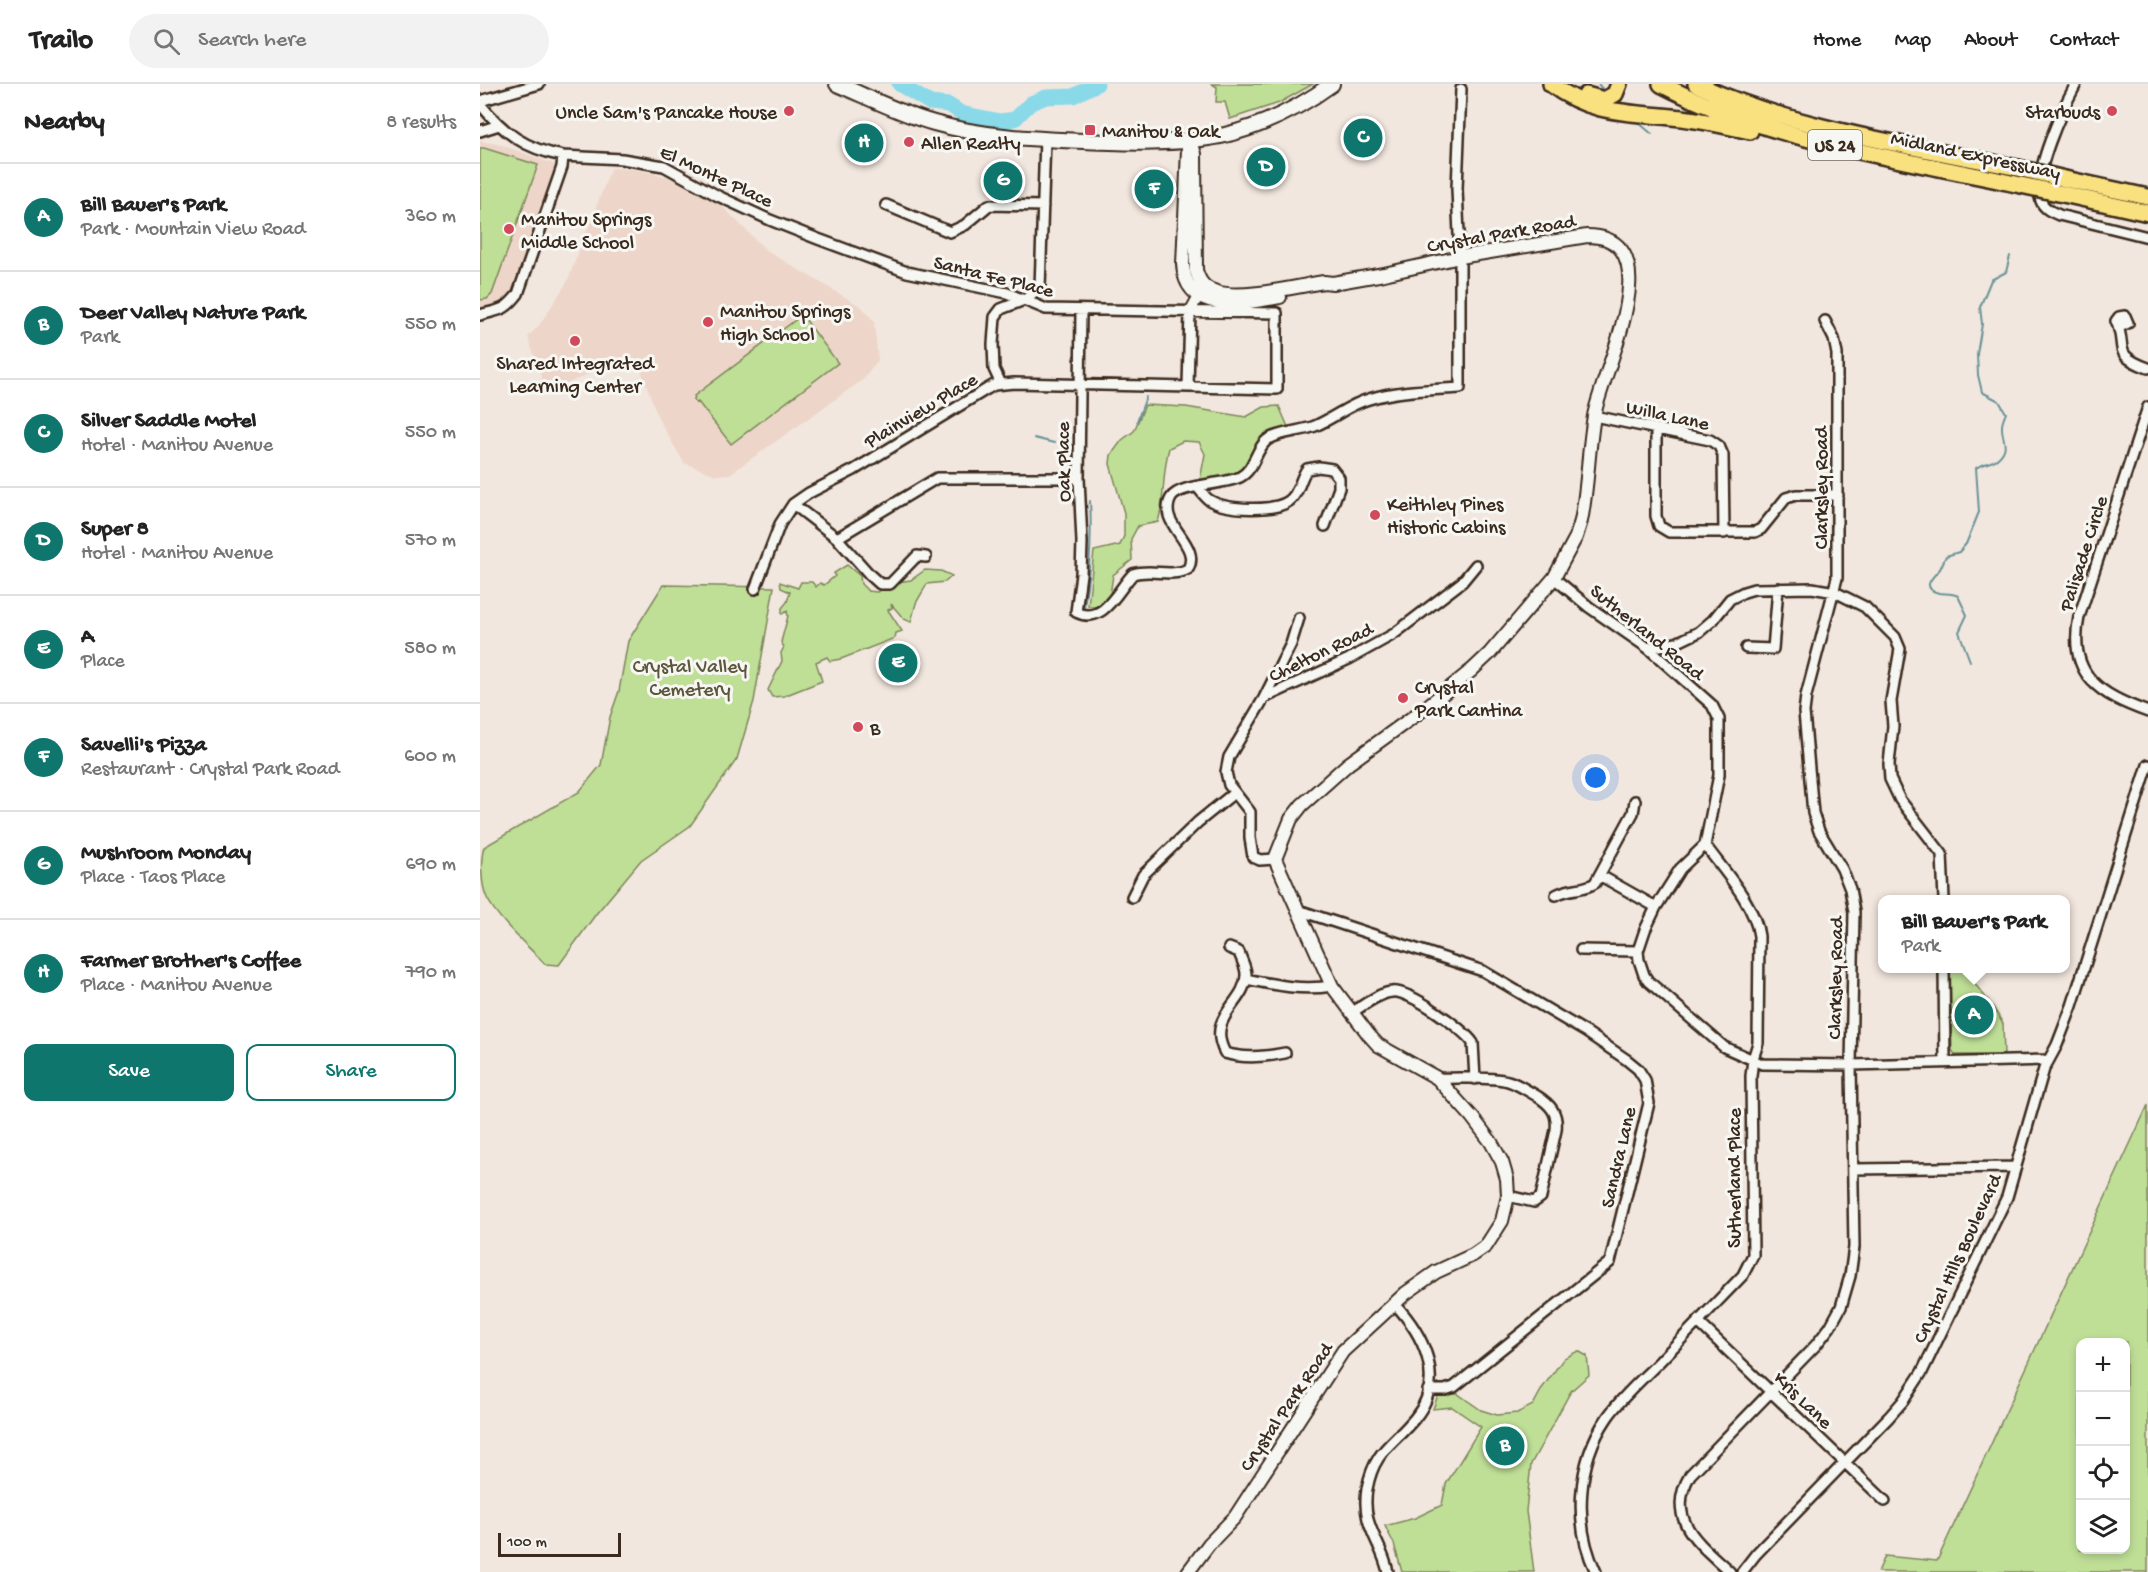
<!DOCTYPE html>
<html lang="en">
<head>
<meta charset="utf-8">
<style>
	:root { --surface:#fff; --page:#f2f2f2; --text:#222; --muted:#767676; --line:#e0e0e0; --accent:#0f766e }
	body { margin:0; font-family:"Gochi Hand",sans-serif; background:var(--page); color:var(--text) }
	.controls { position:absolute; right:18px; bottom:18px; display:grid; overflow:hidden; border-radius:12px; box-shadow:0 3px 9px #0003 }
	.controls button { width:54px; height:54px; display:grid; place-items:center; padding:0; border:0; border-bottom:2px solid var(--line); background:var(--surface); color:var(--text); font:30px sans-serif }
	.scale { position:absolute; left:18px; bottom:15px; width:123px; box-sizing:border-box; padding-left:6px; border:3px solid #3b2a1e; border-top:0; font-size:16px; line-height:21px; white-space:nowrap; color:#3b2a1e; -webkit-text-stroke:4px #f6f6f2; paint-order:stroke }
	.you { position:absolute; left:1116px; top:694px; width:21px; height:21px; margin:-15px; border:4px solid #fff; border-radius:50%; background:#1a73e8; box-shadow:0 0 0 9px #1a73e833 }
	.badge { display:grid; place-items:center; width:39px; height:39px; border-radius:50%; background:var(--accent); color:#fff; font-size:20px; font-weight:700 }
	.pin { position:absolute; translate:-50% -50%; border:3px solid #fff; box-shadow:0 2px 6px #0006 }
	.popup { position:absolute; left:1398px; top:811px; width:192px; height:78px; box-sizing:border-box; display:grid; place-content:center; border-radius:12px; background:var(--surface); filter:drop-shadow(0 2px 4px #0005); font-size:20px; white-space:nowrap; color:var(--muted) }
	.popup b { font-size:22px; color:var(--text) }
	.popup::after { content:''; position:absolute; left:50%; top:100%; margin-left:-12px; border:12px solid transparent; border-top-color:var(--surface) }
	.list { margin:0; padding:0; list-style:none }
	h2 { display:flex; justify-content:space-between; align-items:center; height:78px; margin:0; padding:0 24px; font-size:26px }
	h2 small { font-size:20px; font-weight:400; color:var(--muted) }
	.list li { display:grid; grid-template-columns:39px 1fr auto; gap:18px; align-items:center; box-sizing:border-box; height:108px; padding:0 24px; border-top:2px solid var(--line) }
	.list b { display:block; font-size:22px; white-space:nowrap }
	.list p { margin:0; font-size:20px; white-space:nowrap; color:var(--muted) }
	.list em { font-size:20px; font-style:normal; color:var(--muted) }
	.actions { display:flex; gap:12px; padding:18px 24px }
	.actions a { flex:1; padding:14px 0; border:2px solid var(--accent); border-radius:12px; text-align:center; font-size:21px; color:var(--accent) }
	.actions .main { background:var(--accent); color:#fff }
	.icon { flex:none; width:33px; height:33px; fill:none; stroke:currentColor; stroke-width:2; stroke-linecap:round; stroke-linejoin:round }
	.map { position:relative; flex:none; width:1668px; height:1488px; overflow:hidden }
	header { display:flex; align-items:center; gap:36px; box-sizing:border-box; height:84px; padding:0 30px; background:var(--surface); border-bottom:2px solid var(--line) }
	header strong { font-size:28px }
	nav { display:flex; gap:33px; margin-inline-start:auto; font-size:21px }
	.search { width:420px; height:54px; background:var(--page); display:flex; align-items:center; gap:15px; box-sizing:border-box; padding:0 21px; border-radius:33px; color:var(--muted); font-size:22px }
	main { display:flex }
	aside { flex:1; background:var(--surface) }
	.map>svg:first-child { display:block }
</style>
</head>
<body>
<header>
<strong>Trailo</strong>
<div class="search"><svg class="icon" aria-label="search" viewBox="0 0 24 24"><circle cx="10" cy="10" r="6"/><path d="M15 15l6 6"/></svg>Search here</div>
<nav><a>Home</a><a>Map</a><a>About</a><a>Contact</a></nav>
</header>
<main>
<aside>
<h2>Nearby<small>8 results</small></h2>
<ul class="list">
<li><span class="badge">A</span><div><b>Bill Bauer's Park</b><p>Park · Mountain View Road</p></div><em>360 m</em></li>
<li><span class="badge">B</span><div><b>Deer Valley Nature Park</b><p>Park</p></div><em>550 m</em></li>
<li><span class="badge">C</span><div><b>Silver Saddle Motel</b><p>Hotel · Manitou Avenue</p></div><em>550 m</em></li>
<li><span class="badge">D</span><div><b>Super 8</b><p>Hotel · Manitou Avenue</p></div><em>570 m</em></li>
<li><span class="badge">E</span><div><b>A</b><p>Place</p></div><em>580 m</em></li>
<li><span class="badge">F</span><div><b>Savelli's Pizza</b><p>Restaurant · Crystal Park Road</p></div><em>600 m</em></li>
<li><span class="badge">G</span><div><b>Mushroom Monday</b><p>Place · Taos Place</p></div><em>690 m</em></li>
<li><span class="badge">H</span><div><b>Farmer Brother's Coffee</b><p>Place · Manitou Avenue</p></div><em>790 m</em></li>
</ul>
<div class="actions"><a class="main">Save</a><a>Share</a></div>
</aside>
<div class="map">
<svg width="1668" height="1488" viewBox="0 0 1668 1488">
	<rect width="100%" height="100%" fill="#f2e7df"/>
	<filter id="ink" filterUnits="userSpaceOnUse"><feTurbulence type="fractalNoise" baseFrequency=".0167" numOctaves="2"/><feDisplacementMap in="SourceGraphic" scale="12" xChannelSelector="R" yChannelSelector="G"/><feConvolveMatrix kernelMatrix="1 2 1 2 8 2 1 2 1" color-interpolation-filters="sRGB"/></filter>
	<g filter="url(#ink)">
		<path fill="#edd6c9" d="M0,57L22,61L82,83L33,207L21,218L0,224Z
			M131,84L155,85L189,93L242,122L287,167L382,223L394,237L398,276L384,295L250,390L236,391L204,379L179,336L159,281L147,273L82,302L62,296L48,253L60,240L87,198Z"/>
		<path fill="#bfdf97" stroke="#7d845a" stroke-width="1.5" fill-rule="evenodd" d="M732,0H833L799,19L750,35L745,18H736L737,3Z
			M0,64H4L58,81L12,210L7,215L0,216Z
			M322,231L358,279L251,360L218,318L216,319L213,316L215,314L214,312Z
			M665,321L706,323L766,333L784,323L799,322L808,343L792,349L765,384L751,391L720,396L725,370L719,358L703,357L689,364C682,389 685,415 678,438L658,442L651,455L652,476L633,491L629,518L616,522H608L614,467L640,461L644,452V429L630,380L631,371L642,356L654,347Z
			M367,481L380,492L381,500L388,507L397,508L417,498L431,496L445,486L461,487L472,492L465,498L447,500L436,519L431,538L424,535L411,520L412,524L408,526L422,547L416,549L415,554L361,575L350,577L347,573L336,578L342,597L304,612L292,613L288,606L302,577L301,569L304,563L301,558L308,532L307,527L302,530V524L307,518L310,508L301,504L300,498L318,504L321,498H332L336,503L340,499L344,501L355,492L354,489Z
			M183,501L294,503L274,617L257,675L210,742L161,776L116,830L79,881L65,880C48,862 18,836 7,814C1,801 0,777 4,763L99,708L121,681L130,633L139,607L148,557Z
			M1470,885H1494V899L1512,921L1523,940L1524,971H1475L1472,966Z
			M1668,1021V1488H1398L1405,1472L1457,1477ZM1600,1258H1646V1466H1600Z
			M1098,1267L1107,1272L1109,1291L1091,1307L1051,1380L1046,1427L1054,1488H922L914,1460L905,1442L935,1434L962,1421L966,1400L1001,1343L972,1323L953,1325L958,1311L978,1310L1001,1326L1017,1331L1037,1329L1053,1321L1063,1303L1084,1274Z"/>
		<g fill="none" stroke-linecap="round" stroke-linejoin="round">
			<path stroke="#6a9397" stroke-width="2" d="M1118,0L1124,7
				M1159,39L1172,50
				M657,337L666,313
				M554,354L574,359
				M604,523C610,487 612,453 610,417
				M1490,577L1479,548L1487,531L1478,512C1472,509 1466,510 1459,509C1439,504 1454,492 1460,485C1462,481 1464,476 1466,472L1479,468L1486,460L1499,428L1496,384C1503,379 1513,379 1518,374C1531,363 1521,354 1522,342C1522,338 1524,334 1526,329L1519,317L1502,308L1498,291L1497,270L1502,240L1500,223L1511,196L1526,188L1530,172"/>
			<path stroke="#8ad9e8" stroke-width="15" d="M419,0L450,19L469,21L481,29L520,37L535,35L551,19L566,13L593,12L617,0"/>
			<defs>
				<path id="minor" d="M1596,0C1583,24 1551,91 1561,117C1564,125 1572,128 1579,131L1668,153
					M0,17L59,0
					M0,20C24,49 45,65 83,72L82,83L38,210C24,228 20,225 0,231
					M0,47L19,41
					M83,72L142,75L184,82L238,112L290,136L338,155L427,188L527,209L566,225L797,229V305L534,299L514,301L507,305L374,386L329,409L313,420L300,440L275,505
					M406,121L470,148L485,141L509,121L563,122
					M601,227L599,394L602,458L601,490L596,528C624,542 638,505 653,490C671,484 692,494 708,485C722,460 676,440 691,414C699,400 744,401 760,393C775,385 775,366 787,356C801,347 820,348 835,342C854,334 870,320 889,315C918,306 950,306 980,304V173L977,105L981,5
					M1640,243L1648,239L1645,232L1639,233L1636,237C1648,264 1630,270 1668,284
					M521,300L514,285L513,260L515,233L521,225L544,216L560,204L565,55
					M708,302L710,228L722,206
					M1668,323L1599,533C1587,592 1621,611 1668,628
					M1114,332L1230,356L1239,362L1243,371L1244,449
					M1176,346V432L1179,442L1189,448H1275L1281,445L1306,414L1316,411H1358
					M718,404C722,408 726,415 731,417C747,426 794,428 809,417C819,410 820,394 827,385L839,383L852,385L859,394V404L845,442
					M313,420L357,454L390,491L400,500H410L437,472L446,473
					M357,454L457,394H599
					M1074,494L1109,523L1168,564L1232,621L1239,635V691L1225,761L1200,785L1176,823L1165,846L1158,867L1159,876L1164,891L1168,897L1244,963L1282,980L1371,981L1567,976
					M1168,564L1196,559L1219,548L1233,536L1250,515L1264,508L1274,505L1332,504L1355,508L1385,523L1415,553L1420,565L1411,617L1413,642L1409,680L1410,695L1420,716L1462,770L1464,816
					M1266,564L1293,565L1298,504
					M784,614L811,560L819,534
					M795,775L780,776L773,773L770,754V728L749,701L746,688L749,673L784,614L869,575L914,550L982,498L996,481
					M1121,792L1176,823
					M1076,811C1090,803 1103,807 1115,799L1153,729L1155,717
					M652,813L663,791L718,738L754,709
					M818,826L1003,887L1106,948L1147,976L1158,985L1165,996L1169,1019L1130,1178L974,1303L965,1306H948
					M749,864L759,868C761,875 766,883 766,890C767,919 725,932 745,969C764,975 785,973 805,969
					M1101,866L1158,867
					M1464,884L1465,978
					M766,895C795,901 822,907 852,902
					M871,929C883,922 898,909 912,908C928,905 984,945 993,959L995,995
					M957,994C978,995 1008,992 1028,997C1038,1000 1048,1007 1057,1012C1071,1021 1078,1029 1076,1046L1061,1113L1054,1118L1028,1112
					M1373,1085L1536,1083
					M1218,1238L1405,1417
					M908,1488C901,1456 881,1443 887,1405C894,1366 913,1361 935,1334C967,1295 943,1250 914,1219
					M1116,1488C1093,1441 1097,1378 1127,1334C1142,1312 1165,1293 1183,1274C1210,1246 1237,1218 1263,1191L1273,1171L1271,992L1273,975L1278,959L1279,852C1275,820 1243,786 1225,761
					M1250,1488C1220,1460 1184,1436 1210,1391L1336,1261L1350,1243L1361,1223L1370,1192L1374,1163L1371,981L1374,828L1370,805L1362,785L1339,747L1333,729L1324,628L1326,612L1357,494V270L1354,255L1345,237
					M1262,1488L1276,1470L1409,1333L1423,1317L1442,1288L1527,1113L1564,985L1577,961L1592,922L1668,681"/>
				<path id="tertiary" d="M708,65L703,180C705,232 767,219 800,213
					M708,1488L729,1460L755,1433L863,1267L926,1209L956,1188L993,1171L1006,1162L1022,1137L1028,1112L1027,1095L1022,1078L1011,1058L992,1033L957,994L898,961L889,951L852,902L795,775L811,735L822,721L868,680L944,625L992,586L1010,569L1074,494L1096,453L1101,437C1108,402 1108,367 1114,332C1121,289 1194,152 1107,152L980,173L904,190L853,199L844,198C818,202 761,216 737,208C725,205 719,198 716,186L715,70L710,55"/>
				<path id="secondary" d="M357,0C388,13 421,30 454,39C503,53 553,55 604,57C649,59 696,61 741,52C781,43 819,24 852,0"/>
				<path id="trunk" d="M1071,0C1112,32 1153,28 1202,34C1225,37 1248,42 1270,47
					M1181,0C1291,57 1417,74 1536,100
					M1216,0C1313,45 1434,62 1538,84
					M1106,11L1124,16L1135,10L1139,0
					M1585,95L1668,113
					M1583,110L1668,129"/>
			</defs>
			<use href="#minor" stroke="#3b2a1e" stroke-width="14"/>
			<use href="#tertiary" stroke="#3b2a1e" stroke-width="16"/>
			<use href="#secondary" stroke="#3b2a1e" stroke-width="18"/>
			<use href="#trunk" stroke="#3b2a1e" stroke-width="20"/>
			<use href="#minor" stroke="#f6f6f2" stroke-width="9"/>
			<use href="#tertiary" stroke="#f6f6f2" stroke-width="12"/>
			<use href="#secondary" stroke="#f6f6f2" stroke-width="14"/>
			<use href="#trunk" stroke="#fae180" stroke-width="15"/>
			<defs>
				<path id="trunk-bridge" d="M1538,84L1585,95
					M1536,100L1583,110"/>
			</defs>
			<use href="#trunk-bridge" stroke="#3b2a1e" stroke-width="20" stroke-linecap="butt"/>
			<use href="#trunk-bridge" stroke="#fae180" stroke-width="15"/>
		</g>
	</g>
	<g fill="#d1495b" stroke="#f6f6f2" stroke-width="2">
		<circle cx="309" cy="27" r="6"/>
		<circle cx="1632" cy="27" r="6"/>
		<rect x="604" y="40" width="12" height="12" rx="3"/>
		<circle cx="429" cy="58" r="6"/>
		<circle cx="29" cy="145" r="6"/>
		<circle cx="228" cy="238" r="6"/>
		<circle cx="95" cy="257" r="6"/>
		<circle cx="895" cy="431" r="6"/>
		<circle cx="923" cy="614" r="6"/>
		<circle cx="378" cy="643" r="6"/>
	</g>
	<g text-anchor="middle" stroke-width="6" stroke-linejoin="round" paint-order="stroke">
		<rect fill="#f6f6f2" stroke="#73675e" stroke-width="1.5" x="1328" y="46" width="54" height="30" rx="4.5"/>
		<g font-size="18" font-weight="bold" fill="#3b2a1e">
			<text x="1355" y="67">US 24</text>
		</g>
		<g font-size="20" fill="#3b2a1e" stroke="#f6f6f2" text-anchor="start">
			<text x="297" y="34" text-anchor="end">Uncle Sam's Pancake House</text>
			<text x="1620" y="34" text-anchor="end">Starbuds</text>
			<text x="622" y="53">Manitou &amp; Oak</text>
			<text x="441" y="65">Allen Realty</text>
			<text x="41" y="141">Manitou Springs<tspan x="41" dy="23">Middle School</tspan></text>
			<text x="240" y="233">Manitou Springs<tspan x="240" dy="23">High School</tspan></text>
			<text x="95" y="285" text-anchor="middle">Shared Integrated<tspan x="95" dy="23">Learning Center</tspan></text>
			<text x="907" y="426">Keithley Pines<tspan x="907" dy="23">Historic Cabins</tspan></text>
			<text x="935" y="609">Crystal<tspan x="935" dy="23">Park Cantina</tspan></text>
			<text x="390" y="650">B</text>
		</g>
		<g font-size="20" fill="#3b2a1e" stroke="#f6f6f2">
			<text transform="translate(1496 70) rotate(12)" y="7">Midland Expressway</text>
			<text transform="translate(237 91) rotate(25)" y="7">El Monte Place</text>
			<text transform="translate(1021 148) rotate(-10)" y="7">Crystal Park Road</text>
			<text transform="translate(514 191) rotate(14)" y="7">Santa Fe Place</text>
			<text transform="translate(440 325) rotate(-31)" y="7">Plainview Place</text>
			<text transform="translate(1188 330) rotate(12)" y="7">Willa Lane</text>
			<text transform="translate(582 378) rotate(-91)" y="7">Oak Place</text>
			<text transform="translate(1340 404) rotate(-90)" y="7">Clarksley Road</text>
			<text transform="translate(1602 469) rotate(-72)" y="7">Palisade Circle</text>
			<text transform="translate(1168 547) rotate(39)" y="7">Sutherland Road</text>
			<text transform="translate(840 567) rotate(-26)" y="7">Chelton Road</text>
			<text transform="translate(1354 894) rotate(-89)" y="7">Clarksley Road</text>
			<text transform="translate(1137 1073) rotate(-77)" y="7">Sandra Lane</text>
			<text transform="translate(1253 1094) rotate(-90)" y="7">Sutherland Place</text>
			<text transform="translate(1476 1174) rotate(-65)" y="7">Crystal Hills Boulevard</text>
			<text transform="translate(1324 1315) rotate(44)" y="7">Kris Lane</text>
			<text transform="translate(805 1322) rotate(-56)" y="7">Crystal Park Road</text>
		</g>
		<g font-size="20" fill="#5c573c" stroke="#f6f6f2">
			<text x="210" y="588">Crystal Valley<tspan x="210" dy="23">Cemetery</tspan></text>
		</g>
	</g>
</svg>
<div class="controls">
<button>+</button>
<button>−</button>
<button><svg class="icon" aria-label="locate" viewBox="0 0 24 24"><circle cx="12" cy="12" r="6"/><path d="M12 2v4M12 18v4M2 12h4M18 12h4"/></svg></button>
<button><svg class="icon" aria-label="layers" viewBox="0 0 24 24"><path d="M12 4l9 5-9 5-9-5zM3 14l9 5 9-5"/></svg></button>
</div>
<div class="scale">100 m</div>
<div class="you"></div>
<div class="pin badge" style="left:1494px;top:931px">A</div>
<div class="popup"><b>Bill Bauer's Park</b>Park</div>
<div class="pin badge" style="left:1025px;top:1362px">B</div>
<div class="pin badge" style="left:883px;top:54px">C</div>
<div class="pin badge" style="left:786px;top:83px">D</div>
<div class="pin badge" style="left:418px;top:579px">E</div>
<div class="pin badge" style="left:674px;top:105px">F</div>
<div class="pin badge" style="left:523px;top:97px">G</div>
<div class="pin badge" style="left:384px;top:59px">H</div>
</div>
</main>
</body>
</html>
